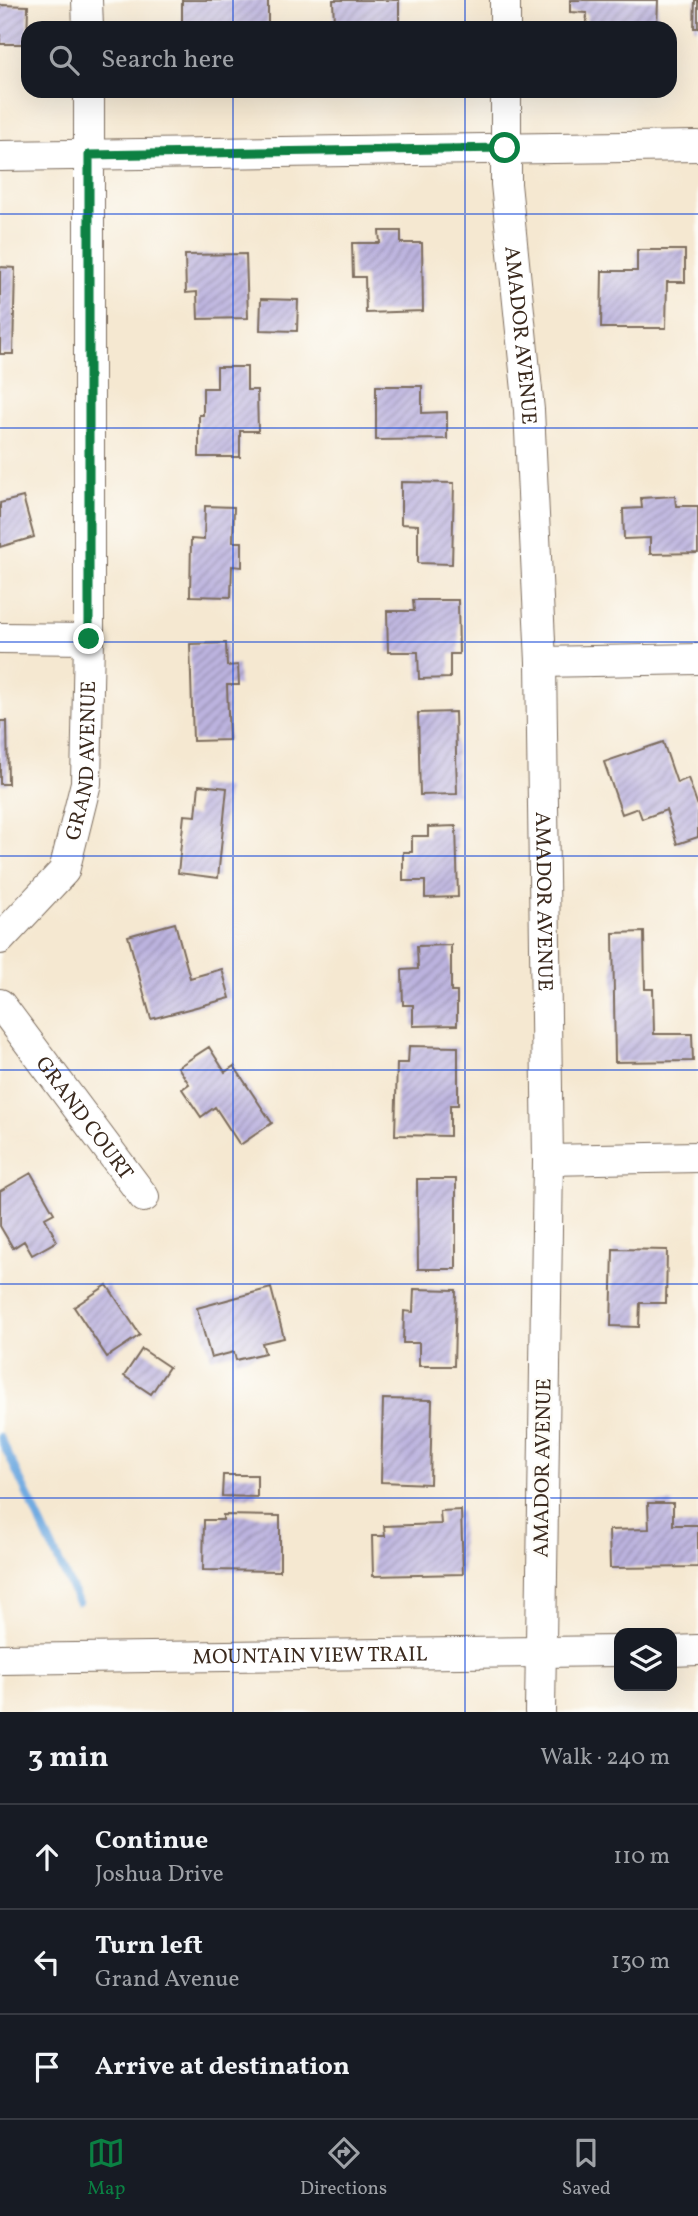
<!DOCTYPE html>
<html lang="en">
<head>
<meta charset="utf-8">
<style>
	:root { --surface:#171b24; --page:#242831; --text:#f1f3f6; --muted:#9ea1a6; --line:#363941; --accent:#0b8043 }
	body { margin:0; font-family:Vollkorn,serif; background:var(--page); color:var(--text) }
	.controls { position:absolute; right:21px; bottom:21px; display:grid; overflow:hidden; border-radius:14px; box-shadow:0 7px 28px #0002 }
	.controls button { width:63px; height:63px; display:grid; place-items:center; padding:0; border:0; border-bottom:2px solid var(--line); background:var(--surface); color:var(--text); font:35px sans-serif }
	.stop { position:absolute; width:21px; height:21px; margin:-16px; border:5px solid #0b8043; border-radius:50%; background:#fff }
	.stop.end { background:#0b8043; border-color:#fff; box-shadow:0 2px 7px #0008 }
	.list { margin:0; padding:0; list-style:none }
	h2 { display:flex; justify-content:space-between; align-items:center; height:91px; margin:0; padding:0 28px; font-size:30px }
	h2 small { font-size:23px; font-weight:400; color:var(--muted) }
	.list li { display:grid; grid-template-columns:46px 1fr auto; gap:21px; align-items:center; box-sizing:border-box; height:105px; padding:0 28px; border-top:2px solid var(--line) }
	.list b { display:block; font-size:26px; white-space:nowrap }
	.list p { margin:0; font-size:23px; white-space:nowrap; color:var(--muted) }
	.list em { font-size:23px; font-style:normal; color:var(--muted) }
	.icon { flex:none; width:38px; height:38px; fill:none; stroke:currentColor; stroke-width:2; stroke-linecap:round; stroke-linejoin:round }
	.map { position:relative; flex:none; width:698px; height:1712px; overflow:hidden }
	.search { position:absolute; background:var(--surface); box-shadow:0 7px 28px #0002; left:21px; right:21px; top:21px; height:77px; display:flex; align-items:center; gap:18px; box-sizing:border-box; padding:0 24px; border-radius:21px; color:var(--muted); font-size:26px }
	.sheet { height:406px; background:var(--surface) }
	nav { display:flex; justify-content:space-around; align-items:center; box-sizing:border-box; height:98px; border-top:2px solid var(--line); background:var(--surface); font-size:19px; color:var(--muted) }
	nav a { display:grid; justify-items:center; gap:4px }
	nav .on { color:var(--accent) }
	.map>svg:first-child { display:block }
</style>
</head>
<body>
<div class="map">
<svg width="698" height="1712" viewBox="0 0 698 1712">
	<defs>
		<pattern id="building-hatch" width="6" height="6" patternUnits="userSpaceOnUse" patternTransform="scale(1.75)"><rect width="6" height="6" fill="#bcb3df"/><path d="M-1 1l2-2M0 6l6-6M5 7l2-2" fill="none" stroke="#9a92b4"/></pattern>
	</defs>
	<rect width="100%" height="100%" fill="#fdfcf7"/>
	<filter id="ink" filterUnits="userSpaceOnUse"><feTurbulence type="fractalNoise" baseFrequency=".0143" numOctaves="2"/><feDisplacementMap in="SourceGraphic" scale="14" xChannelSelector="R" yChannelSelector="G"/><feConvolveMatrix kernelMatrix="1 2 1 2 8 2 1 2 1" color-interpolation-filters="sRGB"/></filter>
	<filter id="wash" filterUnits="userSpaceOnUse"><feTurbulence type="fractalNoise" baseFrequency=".00686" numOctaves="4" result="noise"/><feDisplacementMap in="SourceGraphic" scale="28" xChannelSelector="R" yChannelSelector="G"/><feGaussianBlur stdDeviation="1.57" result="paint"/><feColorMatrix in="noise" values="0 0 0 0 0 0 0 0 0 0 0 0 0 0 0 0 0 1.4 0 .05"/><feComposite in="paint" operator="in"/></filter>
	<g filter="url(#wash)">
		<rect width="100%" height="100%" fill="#f5e8d1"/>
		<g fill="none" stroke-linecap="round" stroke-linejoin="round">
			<path stroke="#71abe1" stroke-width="8" d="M0,1437L78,1602"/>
		</g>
		<g id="blocks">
			<path fill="url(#building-hatch)" d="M182,0H268V26L182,28Z
				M333,0H399V22L334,23Z
				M570,0H658L657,28H586L587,13L570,12Z
				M695,0H698V28H694Z
				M0,5L28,6L27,44H0Z
				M379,231H401V243H422L423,311L366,313L365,277H353L352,243H380Z
				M637,250H685V282H667L666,328H601L602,271H637Z
				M246,254L248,318L198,319L197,292L186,293L185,255Z
				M0,267L15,268L13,354H0Z
				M261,299L298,300L297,331L260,330Z
				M217,367H247V390H257L258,431H240V457H199V415H203V388H217Z
				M376,386H422V413L447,412V439L376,440Z
				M401,482L454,483L452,564L418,563V525L401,524Z
				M675,496L676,506H698V553L650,554V538L624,539L623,509L642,508L641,498Z
				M23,497L34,537L0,547V503Z
				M205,506L234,507L233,542H242V567L232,566L231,597L190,596L191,539L204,540Z
				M413,600H458L459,654H450V678L419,679L418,652H388L387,611H414Z
				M226,643L227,666L238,665L239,685H227L229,740L193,741L190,644Z
				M455,712L457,794L420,795L418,713Z
				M0,721H7L8,784H0Z
				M663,742L677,783L688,778L698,806V837L677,844L666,810L642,819L638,808L622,814L604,762Z
				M199,785L227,788L218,878L178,873L184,815L196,816Z
				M456,826L458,897L425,898V881H403V852H412V836H428V827Z
				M175,923L190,978L222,969L230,998L151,1019L128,936Z
				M644,932L645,989H653L654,1034H692L693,1061L615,1062L613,933Z
				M451,945V992H457V1025L413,1026V1005H403L402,970L418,969L417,946Z
				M409,1046L458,1047V1105H450V1136L395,1135L397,1063H408Z
				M209,1047L225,1072L234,1066L272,1123L240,1145L215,1107L201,1117L182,1089L189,1084L178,1067Z
				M31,1173L54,1213L45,1218L57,1241L32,1255L24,1241L13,1248L0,1226V1191Z
				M417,1179H456V1269H418Z
				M613,1249L667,1250L666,1303H640L639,1327L611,1326Z
				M107,1285L140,1335L107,1357L74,1307Z
				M271,1288L284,1338L262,1343L265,1353L236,1360L234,1352L211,1358L197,1308Z
				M414,1289L456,1290L454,1366H419V1343H403L404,1311L413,1312Z
				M142,1349L169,1367L151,1394L124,1376Z
				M383,1399L432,1400L430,1484L381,1482Z
				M223,1475H257V1497L222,1496Z
				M648,1503H673V1525H698V1567L610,1568L609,1530L649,1529Z
				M461,1510L463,1574L373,1576L372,1536H385L384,1526L441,1524L440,1511Z
				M223,1515L280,1516V1571L203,1570L204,1520H223Z"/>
		</g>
	</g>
	<g filter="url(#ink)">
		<use href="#blocks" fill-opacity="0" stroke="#7c6c5d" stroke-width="2"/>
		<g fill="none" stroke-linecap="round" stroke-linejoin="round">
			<defs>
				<g id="minor">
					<path d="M87,0L88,28"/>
					<path d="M505,0V28"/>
					<path id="s1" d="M506,91V184L529,410L541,662L548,1160L540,1712"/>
					<path d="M0,156L698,146"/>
					<path d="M0,638L89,639"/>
					<path d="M541,662L698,659"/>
					<path id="s2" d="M0,939L64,871L86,783L89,639V91"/>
					<path id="s3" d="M0,1004L144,1197"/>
					<path d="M548,1160L698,1157"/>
					<path d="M672,1651L698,1650"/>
					<path id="s4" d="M0,1659L619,1651"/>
				</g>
			</defs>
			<use href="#minor" stroke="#7c6c5d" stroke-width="32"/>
			<use href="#minor" stroke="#fff" stroke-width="30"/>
		</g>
	</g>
	<g fill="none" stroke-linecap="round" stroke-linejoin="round" filter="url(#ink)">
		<path stroke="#0b8043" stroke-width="9" d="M89,639V155L505,148"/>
	</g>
	<path fill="none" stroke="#1d4ed8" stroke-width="2" stroke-opacity="0.55" d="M233,0V28M465,0V28M233,91V1712M465,91V1712M0,214H698M0,428H698M0,642H698M0,856H698M0,1070H698M0,1284H698M0,1498H698"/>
	<g text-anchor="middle" stroke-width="5" stroke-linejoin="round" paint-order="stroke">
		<g font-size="21" fill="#3b2a1e" stroke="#fdfcf7">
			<text dy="7" stroke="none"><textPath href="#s1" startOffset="245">AMADOR AVENUE</textPath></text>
			<text dy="7" stroke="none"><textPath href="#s2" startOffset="206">GRAND AVENUE</textPath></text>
			<text dy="7" stroke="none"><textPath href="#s1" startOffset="812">AMADOR AVENUE</textPath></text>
			<text dy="7" stroke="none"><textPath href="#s3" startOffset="142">GRAND COURT</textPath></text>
			<text transform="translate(542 1468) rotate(-89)" y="7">AMADOR AVENUE</text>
			<text dy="7" stroke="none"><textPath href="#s4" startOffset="310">MOUNTAIN VIEW TRAIL</textPath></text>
		</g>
	</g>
</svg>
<div class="controls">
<button><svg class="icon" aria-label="layers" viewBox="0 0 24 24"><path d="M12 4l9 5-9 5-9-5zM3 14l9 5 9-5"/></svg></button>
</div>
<div class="stop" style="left:505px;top:148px"></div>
<div class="stop end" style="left:89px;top:639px"></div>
<div class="search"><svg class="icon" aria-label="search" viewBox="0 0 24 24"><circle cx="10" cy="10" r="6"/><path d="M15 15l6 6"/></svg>Search here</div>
</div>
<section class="sheet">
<h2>3 min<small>Walk · 240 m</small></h2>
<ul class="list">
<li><svg class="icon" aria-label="ahead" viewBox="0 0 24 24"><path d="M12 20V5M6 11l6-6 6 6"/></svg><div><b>Continue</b><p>Joshua Drive</p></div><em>110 m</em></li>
<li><svg class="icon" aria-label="left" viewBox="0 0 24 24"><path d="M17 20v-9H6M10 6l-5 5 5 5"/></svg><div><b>Turn left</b><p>Grand Avenue</p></div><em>130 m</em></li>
<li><svg class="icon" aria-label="arrive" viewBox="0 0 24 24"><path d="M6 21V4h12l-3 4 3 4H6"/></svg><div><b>Arrive at destination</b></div></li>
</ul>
</section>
<nav>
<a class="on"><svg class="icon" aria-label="map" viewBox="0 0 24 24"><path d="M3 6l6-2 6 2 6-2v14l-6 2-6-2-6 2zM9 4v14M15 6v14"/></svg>Map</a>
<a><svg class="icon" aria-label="directions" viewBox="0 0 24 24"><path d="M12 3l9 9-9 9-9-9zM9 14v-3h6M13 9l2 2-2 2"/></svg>Directions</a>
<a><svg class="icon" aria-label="saved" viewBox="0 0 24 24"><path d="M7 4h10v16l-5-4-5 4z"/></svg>Saved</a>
</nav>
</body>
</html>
